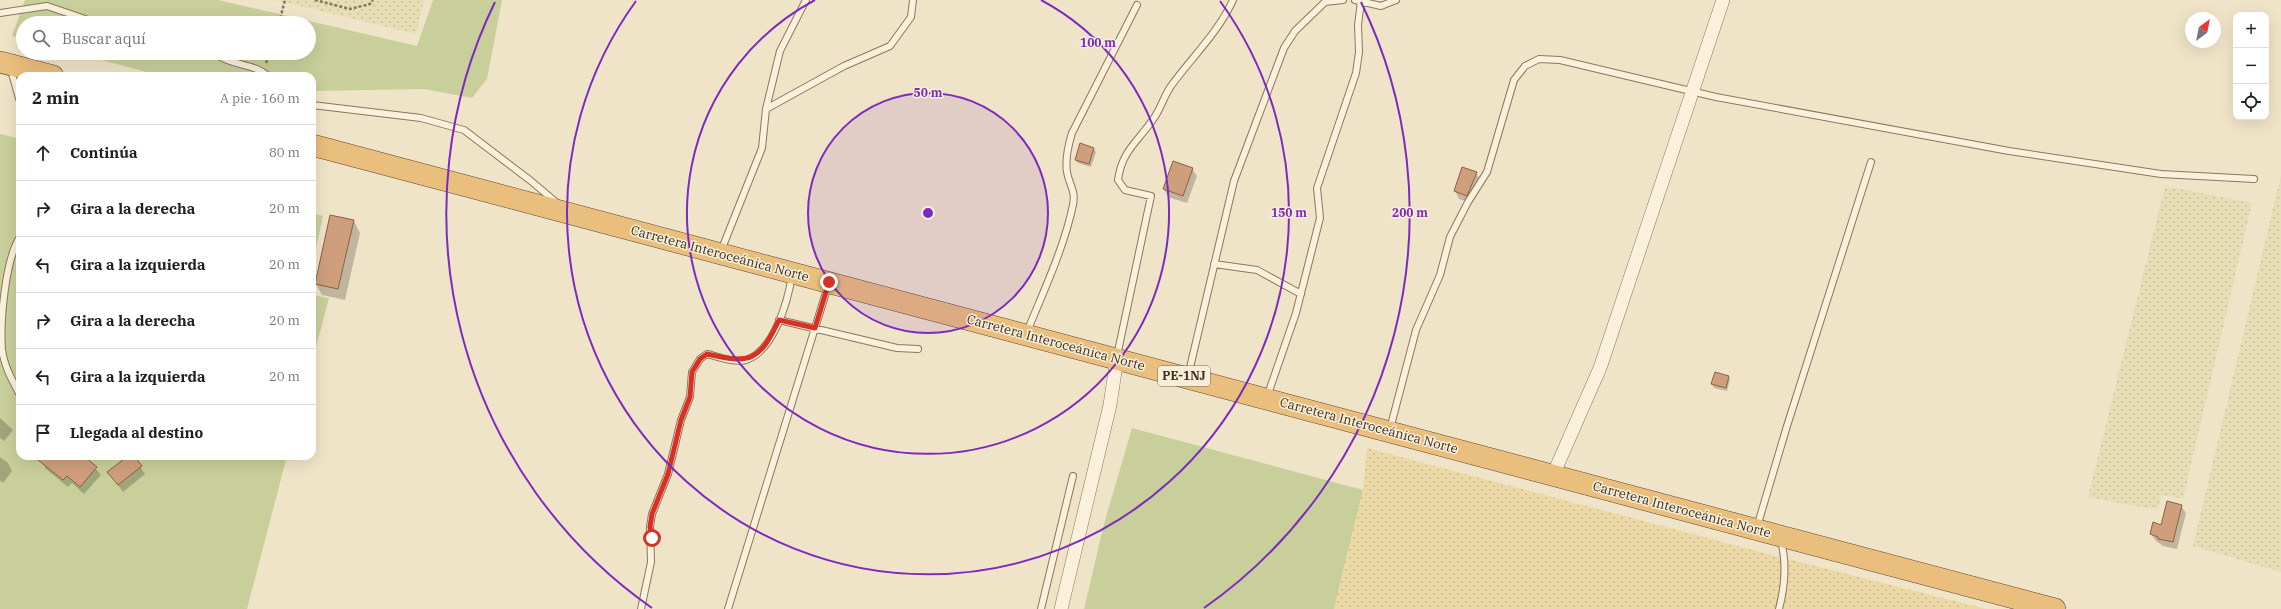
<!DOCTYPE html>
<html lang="es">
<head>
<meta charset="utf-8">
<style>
	:root { --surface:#fff; --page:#f6f6f6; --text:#202124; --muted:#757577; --line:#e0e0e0 }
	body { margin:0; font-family:"IBM Plex Serif",serif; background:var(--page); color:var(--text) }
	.controls { position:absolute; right:12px; top:12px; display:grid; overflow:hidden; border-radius:8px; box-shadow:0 4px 16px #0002 }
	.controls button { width:36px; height:36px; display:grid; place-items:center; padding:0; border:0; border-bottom:1px solid var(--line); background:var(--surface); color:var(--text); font:20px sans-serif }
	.compass { position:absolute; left:2185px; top:12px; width:36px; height:36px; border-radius:50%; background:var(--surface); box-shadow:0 4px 16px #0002; rotate:32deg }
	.stop { position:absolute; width:12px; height:12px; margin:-9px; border:3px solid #d93025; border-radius:50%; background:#fff }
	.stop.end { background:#d93025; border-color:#fff; box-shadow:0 1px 4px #0008 }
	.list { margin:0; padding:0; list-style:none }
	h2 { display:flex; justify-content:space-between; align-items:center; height:52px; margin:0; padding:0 16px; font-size:17px }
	h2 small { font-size:13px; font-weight:400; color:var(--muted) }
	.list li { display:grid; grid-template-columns:26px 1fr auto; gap:12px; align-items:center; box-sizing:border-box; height:56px; padding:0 16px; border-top:1px solid var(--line) }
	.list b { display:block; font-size:15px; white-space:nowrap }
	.list em { font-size:13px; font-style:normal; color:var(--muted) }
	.icon { flex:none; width:22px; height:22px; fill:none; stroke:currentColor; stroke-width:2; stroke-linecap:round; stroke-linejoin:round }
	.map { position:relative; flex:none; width:2281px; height:609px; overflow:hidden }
	.search { position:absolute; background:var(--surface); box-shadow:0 4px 16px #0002; left:16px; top:16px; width:300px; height:44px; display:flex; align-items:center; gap:10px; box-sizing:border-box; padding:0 14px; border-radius:22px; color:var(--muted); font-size:15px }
	.panel { position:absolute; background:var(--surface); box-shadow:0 4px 16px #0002; left:16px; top:72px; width:300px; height:388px; border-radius:12px }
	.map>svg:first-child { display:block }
</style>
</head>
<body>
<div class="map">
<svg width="2281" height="609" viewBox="0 0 2281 609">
	<defs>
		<pattern id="farmland-dots" width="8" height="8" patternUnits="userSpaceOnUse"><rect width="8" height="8" fill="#e6deb5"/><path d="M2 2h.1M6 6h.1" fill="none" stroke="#c6bf9b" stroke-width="1.8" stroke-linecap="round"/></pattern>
		<pattern id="sand-dots" width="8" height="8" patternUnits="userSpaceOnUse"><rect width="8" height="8" fill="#ecd9a5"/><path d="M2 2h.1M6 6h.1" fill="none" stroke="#cbbb8e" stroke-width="1.8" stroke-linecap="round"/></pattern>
	</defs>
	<rect width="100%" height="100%" fill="#f0e4c8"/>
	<path fill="url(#farmland-dots)" d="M276,0H424L416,34Z
		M2281,175V572L2193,546Z
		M2165,186L2252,203L2183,499L2162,495L2157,510L2088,497Z"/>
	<path fill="#c9cf9b" d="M25,0H218L417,46L433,0H502L487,79L472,98L424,89L312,91V76H161L76,53H309V23H23V39L12,36Z
		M0,134L20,139V456H287L247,609H0Z
		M312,213L323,216L312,266Z
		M312,295L329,298L312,362Z
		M1132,428L1363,490L1334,609H1084L1104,524Z"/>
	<path fill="url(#sand-dots)" d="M1367,448L1776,556L1986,609H1334L1363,490Z"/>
	<path fill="#0003" d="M1080,144L1094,149L1096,152L1091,167L1078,163L1076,160Z
		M1192,169L1197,176L1187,203L1168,197L1164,189Z
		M1476,173L1480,180L1471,203L1459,199L1455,191Z
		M331,216L354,221L360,233L345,300L322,295L316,284Z
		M1728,377L1730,380L1727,391L1714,388L1712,384Z
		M0,418L13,430L4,441L0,438Z
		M46,456H85L101,475L84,494L72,483L68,487L46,469L42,462Z
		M130,456H133L145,474L123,492L109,473Z
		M0,457L8,463L12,471L3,483L0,480Z
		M2181,506L2186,513L2177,549L2163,546L2156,541L2151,534Z"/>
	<path fill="#cf9f7d" stroke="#8d5f41" d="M1080,143L1094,148L1089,164L1075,160Z
		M1173,161L1193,168L1183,196L1163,189Z
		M1462,167L1477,172L1467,196L1454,191Z
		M330,215L354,220L338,289L315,284Z
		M1715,372L1729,376L1726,388L1711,384Z
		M33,456H84L97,467L80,487L67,476L63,480Z
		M128,456H134L142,466L118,485L107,472Z
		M2167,501L2182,505L2173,542L2158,539V537L2150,534L2153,522L2161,525Z"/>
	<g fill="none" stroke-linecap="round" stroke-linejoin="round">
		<defs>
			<path id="service" d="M1355,0L1381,6L1396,0
				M0,13L47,6L97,23
				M214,53C231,66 254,63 268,76
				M11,70L20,102
				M312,105L421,118L464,130L531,181L557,203
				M766,109L844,66L890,46L911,17L913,0
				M20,237C5,260 0,322 2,349C4,366 12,380 20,395
				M721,251L762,148L766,109L780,51L806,0
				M1214,264L1257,270L1301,294
				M779,320L897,348L918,349
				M1027,332C1044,290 1064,248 1073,205C1076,190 1069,185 1067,172C1065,159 1068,146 1072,133L1137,5
				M1117,356L1151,196L1125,190L1118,180C1122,150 1138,142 1154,118C1161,108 1164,96 1171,86C1192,57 1218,33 1233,0
				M1188,376L1234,181L1284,48L1295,31L1325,2L1343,0
				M1267,397L1296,313L1320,218L1317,188L1356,73L1359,52L1358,25L1361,1
				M1390,429L1416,330L1440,275L1450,237L1468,202L1487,172L1514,80L1525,66L1539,59L1560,60L1716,97L2009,151L2161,174L2254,179
				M1757,527L1787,426L1871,162
				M641,609L651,562L650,527L652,514L668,474L681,420L690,397L692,372L700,359L707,354C719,357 734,363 746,360C774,351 788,301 792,275
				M728,609L828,286
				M1041,609L1073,476
				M1779,609C1785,586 1787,564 1781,541"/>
			<path id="minor" d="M1553,475L1600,368L1723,0
				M1061,609L1110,405L1117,358"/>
			<path id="trunk" d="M0,62L53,76
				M312,145L2055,609"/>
		</defs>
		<use href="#service" stroke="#8d765c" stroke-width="8"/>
		<use href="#minor" stroke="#8d765c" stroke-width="14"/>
		<use href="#trunk" stroke="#5b4430" stroke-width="22"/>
		<path stroke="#8d765c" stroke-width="2.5" stroke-dasharray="3 2" stroke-linecap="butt" d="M315,0L350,9L370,4L373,0
			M279,23L285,0
			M266,63L270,53"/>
		<use href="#service" stroke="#faf1dc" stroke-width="6"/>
		<use href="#minor" stroke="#faf1dc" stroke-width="13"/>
		<use href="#trunk" stroke="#eabe7c" stroke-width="21"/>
	</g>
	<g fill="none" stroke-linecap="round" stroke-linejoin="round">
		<path stroke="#d93025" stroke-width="5" d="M652,538L650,527L652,514L668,474L681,420L690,397L692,372L700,359L707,354C750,364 759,362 779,320L815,328L829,282"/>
	</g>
	<circle cx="928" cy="213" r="120" fill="#7b2cbf" fill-opacity=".12"/>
	<g fill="none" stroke="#7b2cbf" stroke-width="2">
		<circle cx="928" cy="213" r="120"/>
		<path d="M1041 0A241 241 0 1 1 815 0"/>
		<path d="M1220 1A361 361 0 1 1 636 1"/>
		<path d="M652 608A482 482 0 0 1 495 2M1361 2A482 482 0 0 1 1204 608"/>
	</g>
	<g text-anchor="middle" stroke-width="3" stroke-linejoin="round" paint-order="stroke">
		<rect fill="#f7eed8" stroke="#756857" stroke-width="1" x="1158" y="366" width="52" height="20" rx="3"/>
		<g font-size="12" font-weight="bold" fill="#3d2e20">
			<text x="1184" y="380">PE-1NJ</text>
		</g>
		<g font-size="13" fill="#3d2e20" stroke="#f7eed8">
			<text transform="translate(720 253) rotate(15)" y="5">Carretera Interoceánica Norte</text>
			<text transform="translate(1056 342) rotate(15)" y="5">Carretera Interoceánica Norte</text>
			<text transform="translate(1369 425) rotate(15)" y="5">Carretera Interoceánica Norte</text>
			<text transform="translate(1682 509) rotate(15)" y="5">Carretera Interoceánica Norte</text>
		</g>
	</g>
	<circle cx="928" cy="213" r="6" fill="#7b2cbf" stroke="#f7eed8" stroke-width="2"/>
	<g font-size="12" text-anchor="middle" font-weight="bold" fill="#7b2cbf" stroke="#f7eed8" stroke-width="3" stroke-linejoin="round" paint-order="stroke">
		<text x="1098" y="47">100 m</text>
		<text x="928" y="97">50 m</text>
		<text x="1289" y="217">150 m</text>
		<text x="1410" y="217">200 m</text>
	</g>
</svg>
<div class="controls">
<button>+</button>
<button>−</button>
<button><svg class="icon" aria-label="locate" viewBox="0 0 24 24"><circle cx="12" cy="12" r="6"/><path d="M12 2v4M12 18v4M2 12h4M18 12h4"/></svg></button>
</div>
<svg class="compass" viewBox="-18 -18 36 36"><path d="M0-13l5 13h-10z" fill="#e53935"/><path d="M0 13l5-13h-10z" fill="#757577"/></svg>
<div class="stop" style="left:652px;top:538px"></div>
<div class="stop end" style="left:829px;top:282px"></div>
<div class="search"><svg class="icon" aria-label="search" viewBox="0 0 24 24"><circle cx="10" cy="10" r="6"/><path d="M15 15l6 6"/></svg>Buscar aquí</div>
<section class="panel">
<h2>2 min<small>A pie · 160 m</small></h2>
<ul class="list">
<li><svg class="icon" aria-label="ahead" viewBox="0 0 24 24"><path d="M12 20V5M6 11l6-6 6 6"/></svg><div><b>Continúa</b></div><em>80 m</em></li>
<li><svg class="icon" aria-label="right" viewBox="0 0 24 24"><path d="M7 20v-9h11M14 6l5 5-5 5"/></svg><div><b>Gira a la derecha</b></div><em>20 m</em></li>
<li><svg class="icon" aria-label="left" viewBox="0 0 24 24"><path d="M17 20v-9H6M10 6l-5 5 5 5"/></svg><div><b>Gira a la izquierda</b></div><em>20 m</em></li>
<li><svg class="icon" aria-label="right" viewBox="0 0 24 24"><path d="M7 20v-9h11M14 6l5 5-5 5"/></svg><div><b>Gira a la derecha</b></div><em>20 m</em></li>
<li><svg class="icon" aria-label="left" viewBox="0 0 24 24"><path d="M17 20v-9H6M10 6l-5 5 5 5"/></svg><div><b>Gira a la izquierda</b></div><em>20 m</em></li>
<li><svg class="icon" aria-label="arrive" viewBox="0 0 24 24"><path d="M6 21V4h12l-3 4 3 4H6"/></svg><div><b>Llegada al destino</b></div></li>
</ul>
</section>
</div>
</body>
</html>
